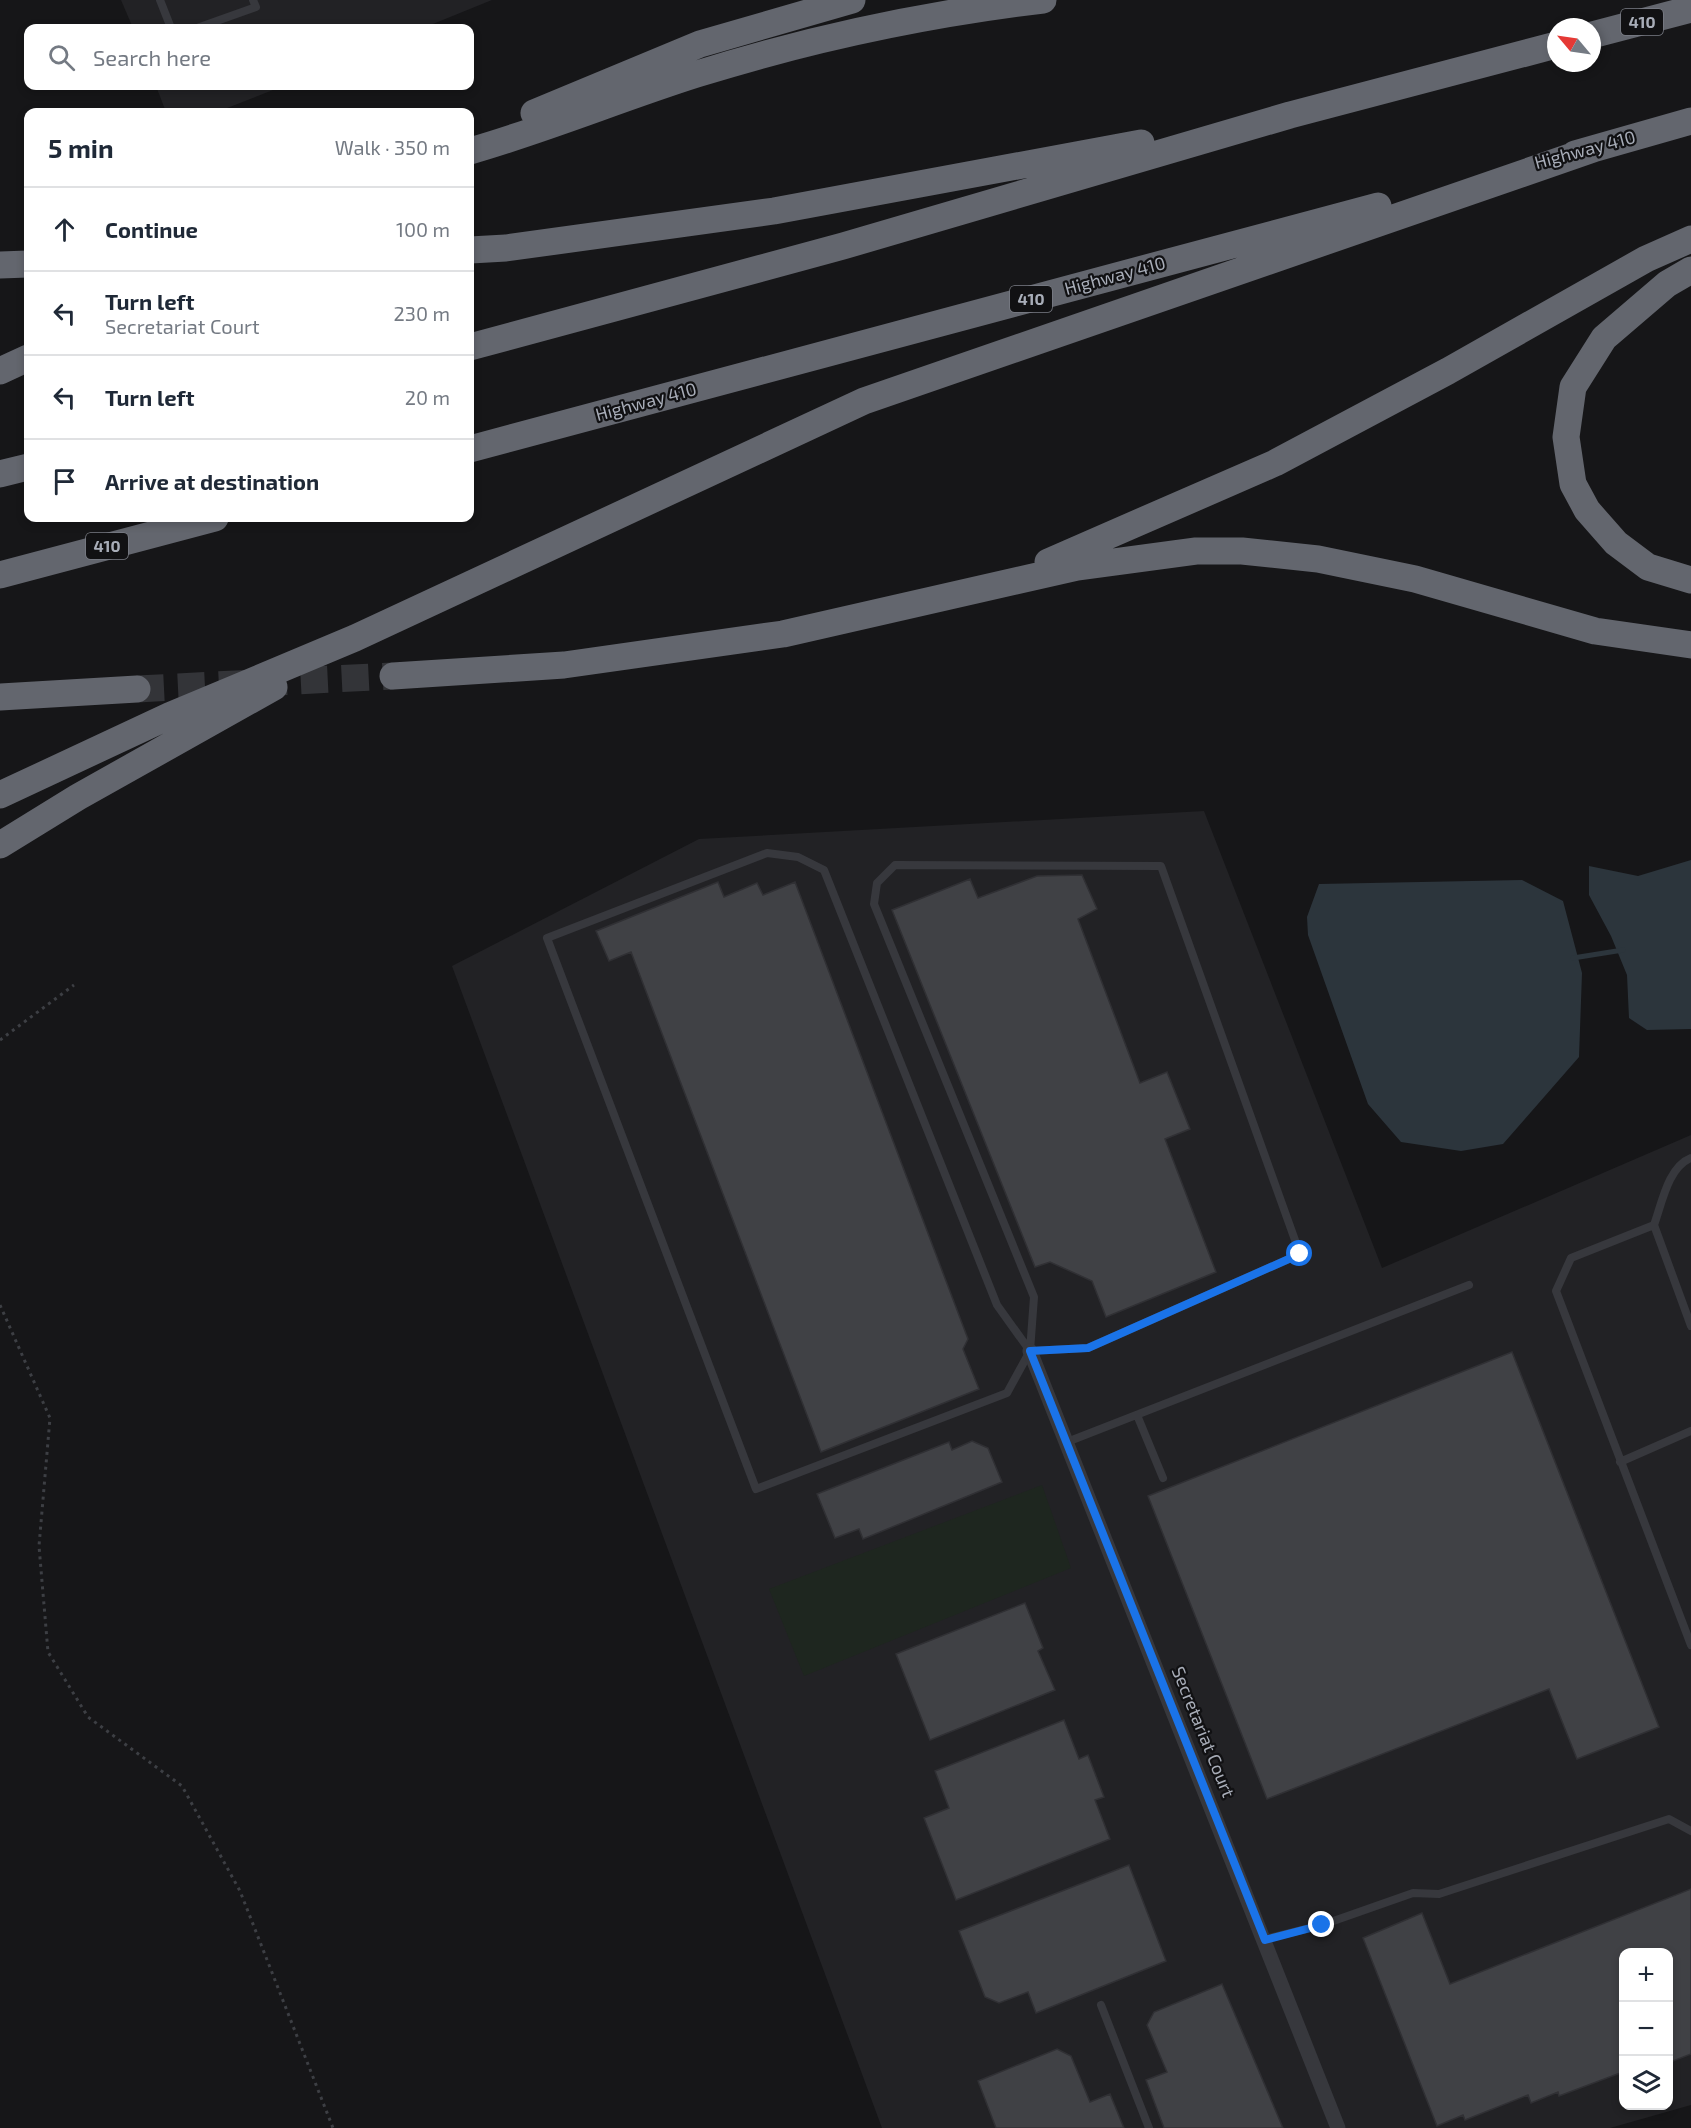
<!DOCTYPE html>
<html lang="en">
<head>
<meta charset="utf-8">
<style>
	:root { --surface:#fff; --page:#f6f6f7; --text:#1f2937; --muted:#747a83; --line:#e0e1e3 }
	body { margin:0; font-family:"Exo 2",sans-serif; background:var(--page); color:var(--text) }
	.controls { position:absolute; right:18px; bottom:18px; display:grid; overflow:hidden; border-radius:12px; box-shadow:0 3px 9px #0003 }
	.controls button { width:54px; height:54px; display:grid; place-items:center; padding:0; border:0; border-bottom:2px solid var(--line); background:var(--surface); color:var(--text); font:30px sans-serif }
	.compass { position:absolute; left:1547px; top:18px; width:54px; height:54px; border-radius:50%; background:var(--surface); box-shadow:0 3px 9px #0003; rotate:299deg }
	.stop { position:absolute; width:18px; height:18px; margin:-14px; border:4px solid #1a73e8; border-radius:50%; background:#fff }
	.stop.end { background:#1a73e8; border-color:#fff; box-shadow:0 2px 6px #0008 }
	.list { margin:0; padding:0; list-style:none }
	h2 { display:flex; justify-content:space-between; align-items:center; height:78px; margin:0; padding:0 24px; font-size:26px }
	h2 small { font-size:20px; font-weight:400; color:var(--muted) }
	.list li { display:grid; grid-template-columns:39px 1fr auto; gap:18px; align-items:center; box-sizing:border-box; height:84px; padding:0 24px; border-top:2px solid var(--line) }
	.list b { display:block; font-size:22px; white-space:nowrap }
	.list p { margin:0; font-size:20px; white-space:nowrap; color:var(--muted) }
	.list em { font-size:20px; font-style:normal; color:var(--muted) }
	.icon { flex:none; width:33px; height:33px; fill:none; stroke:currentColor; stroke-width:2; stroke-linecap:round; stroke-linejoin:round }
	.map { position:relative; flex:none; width:1691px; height:2128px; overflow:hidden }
	.search { position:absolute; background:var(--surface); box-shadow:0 3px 9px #0003; left:24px; top:24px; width:450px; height:66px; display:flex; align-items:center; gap:15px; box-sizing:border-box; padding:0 21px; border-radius:12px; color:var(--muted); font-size:22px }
	.panel { position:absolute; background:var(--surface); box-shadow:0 3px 9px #0003; left:24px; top:108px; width:450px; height:414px; border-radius:12px }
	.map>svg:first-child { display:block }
</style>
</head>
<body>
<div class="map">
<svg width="1691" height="2128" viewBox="0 0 1691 2128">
	<rect width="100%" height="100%" fill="#161618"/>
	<path fill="#222225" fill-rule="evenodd" d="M121,0H492L423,28H133Z
		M156,86H283L217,112H166Z
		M1204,811L1382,1268L1691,1135V2105L1610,2128H882L452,966L699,839ZM1624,1952H1668V2106H1624Z"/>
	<path fill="#1e261f" d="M1042,1485L1071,1568L804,1676L769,1589Z"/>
	<path fill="#2c353c" d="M1691,860V1029L1647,1030L1629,1018L1627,975L1611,936L1589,895V866L1638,876Z
		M1522,880L1563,901L1582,973L1579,1057L1503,1144L1461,1151L1401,1142L1368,1104L1308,935L1307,917L1319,884Z"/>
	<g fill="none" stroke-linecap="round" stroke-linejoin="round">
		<path stroke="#2c353c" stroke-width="5" d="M1573,958L1623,950"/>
	</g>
	<path fill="#404145" stroke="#303034" stroke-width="1.5" d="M1082,875L1097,909L1078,919L1140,1083L1167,1072L1190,1129L1165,1139L1216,1272L1106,1317L1092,1281L1050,1262L1035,1267L892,910L970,879L978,898L1037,876Z
		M718,882L724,897L757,883L763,895L795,882L968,1339L963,1349L979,1389L821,1452L631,952L609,961L596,931Z
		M1512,1352L1659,1727L1577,1759L1549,1689L1267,1799L1148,1496Z
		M972,1441L988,1448L1002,1482L863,1539L859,1529L835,1538L817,1494L949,1442L952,1450Z
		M1025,1603L1043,1648L1038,1651L1055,1690L930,1740L896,1654Z
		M1064,1720L1079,1759L1088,1755L1104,1797L1095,1800L1110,1839L956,1900L924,1818L949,1808L935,1771Z
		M1129,1865L1166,1961L1036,2013L1028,1992L999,2003L985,1997L959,1931Z
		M1691,1889V2054L1668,2063V1953H1623V2072L1559,2096L1558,2092L1531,2103L1528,2095L1465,2120L1463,2115L1437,2126L1363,1938L1422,1913L1450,1984Z
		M1222,1984L1283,2128H1164L1146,2080L1167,2072L1147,2025L1154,2012Z
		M1057,2049L1071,2056L1090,2102L1110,2094L1124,2128H996L978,2081Z"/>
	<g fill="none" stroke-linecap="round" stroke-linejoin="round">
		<path stroke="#333438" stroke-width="27" stroke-dasharray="27 14" stroke-linecap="butt" d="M137,689L393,676"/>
		<path stroke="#3d3f44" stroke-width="3" stroke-dasharray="3 4.5" stroke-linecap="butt" d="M0,1040L74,985
			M0,1305L50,1418L39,1546L48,1652L88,1717L182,1786L240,1891L333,2128"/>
		<path stroke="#37383d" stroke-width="8" d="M160,0L171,28
			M197,28L256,7L253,0
			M1654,1225C1662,1203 1668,1167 1691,1158
			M1691,1326L1654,1225L1571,1258L1556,1291L1691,1645
			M1030,1351L1088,1348L1300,1254L1161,866L895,865L877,883L874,904L1034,1297L1030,1351L1007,1393L756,1489L547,938L767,853L798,857L824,870L997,1305L1030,1351
			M1137,1415L1163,1478
			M1067,1442L1469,1285
			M1620,1462L1691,1431
			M1265,1939L1322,1925L1413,1893L1439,1894L1669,1819L1691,1831
			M1101,2005L1149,2128"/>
		<path stroke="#37383d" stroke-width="15" d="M1030,1351L1338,2128"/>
		<path stroke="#63666e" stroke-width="27" d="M1592,35L1691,9
			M534,113L700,44L852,0
			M470,151C547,129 621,98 697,74C809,39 926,14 1043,0
			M1575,154L1691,121
			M470,250L506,248L774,211L1141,143
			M0,265L28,264
			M1691,270L1667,284L1604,338L1573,387L1566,437L1573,484L1587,510L1616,543L1648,567L1691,580
			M470,347L843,246L1290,115L1556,45
			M0,371L28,358
			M470,449L1378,206
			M0,474L28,467
			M1048,562L1275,463L1448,371L1646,259L1691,239
			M0,575L215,518
			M393,676L564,665L783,634L1077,567L1196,551H1242L1318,559L1415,579L1595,631L1691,645
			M0,697L137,689
			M0,795L169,716L355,638L864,401L1593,149
			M0,845L78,797L274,687"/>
	</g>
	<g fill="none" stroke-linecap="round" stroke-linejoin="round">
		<path stroke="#1a73e8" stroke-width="8" d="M1300,1254L1088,1348L1030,1351L1265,1940L1322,1925"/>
	</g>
	<g text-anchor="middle" stroke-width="4.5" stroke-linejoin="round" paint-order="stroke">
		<g fill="#111113" stroke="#7b7e86" stroke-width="1.5">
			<rect x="1621" y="9" width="42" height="26" rx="4.5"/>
			<rect x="1010" y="286" width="42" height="26" rx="4.5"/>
			<rect x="86" y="533" width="42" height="26" rx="4.5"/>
		</g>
		<g font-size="16" font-weight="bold" fill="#a8adb8">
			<text x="1642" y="28">410</text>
			<text x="1031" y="305">410</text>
			<text x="107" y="552">410</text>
		</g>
		<g font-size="18" fill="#a8adb8" stroke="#111113">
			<text transform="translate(1585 150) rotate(-15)" y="6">Highway 410</text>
			<text transform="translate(1115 276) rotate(-15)" y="6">Highway 410</text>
			<text transform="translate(646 402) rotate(-15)" y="6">Highway 410</text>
			<text transform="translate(1203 1732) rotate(68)" y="6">Secretariat Court</text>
		</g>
	</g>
</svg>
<div class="controls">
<button>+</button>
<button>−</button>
<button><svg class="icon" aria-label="layers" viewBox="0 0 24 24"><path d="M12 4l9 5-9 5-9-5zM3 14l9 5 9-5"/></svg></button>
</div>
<svg class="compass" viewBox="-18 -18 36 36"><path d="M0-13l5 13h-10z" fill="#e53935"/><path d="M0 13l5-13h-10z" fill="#747a83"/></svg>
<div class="stop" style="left:1300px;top:1254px"></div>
<div class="stop end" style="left:1322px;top:1925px"></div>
<div class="search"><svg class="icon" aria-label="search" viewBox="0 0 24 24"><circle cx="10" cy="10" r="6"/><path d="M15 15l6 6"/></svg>Search here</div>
<section class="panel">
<h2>5 min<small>Walk · 350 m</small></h2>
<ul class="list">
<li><svg class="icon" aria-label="ahead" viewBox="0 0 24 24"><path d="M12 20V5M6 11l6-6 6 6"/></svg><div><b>Continue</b></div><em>100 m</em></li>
<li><svg class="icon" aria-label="left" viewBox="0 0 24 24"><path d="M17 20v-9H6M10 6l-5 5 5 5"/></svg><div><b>Turn left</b><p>Secretariat Court</p></div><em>230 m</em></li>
<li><svg class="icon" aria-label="left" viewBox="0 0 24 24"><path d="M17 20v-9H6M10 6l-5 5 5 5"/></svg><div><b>Turn left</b></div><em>20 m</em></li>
<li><svg class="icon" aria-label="arrive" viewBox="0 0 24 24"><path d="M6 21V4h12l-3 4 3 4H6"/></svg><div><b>Arrive at destination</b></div></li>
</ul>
</section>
</div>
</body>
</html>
